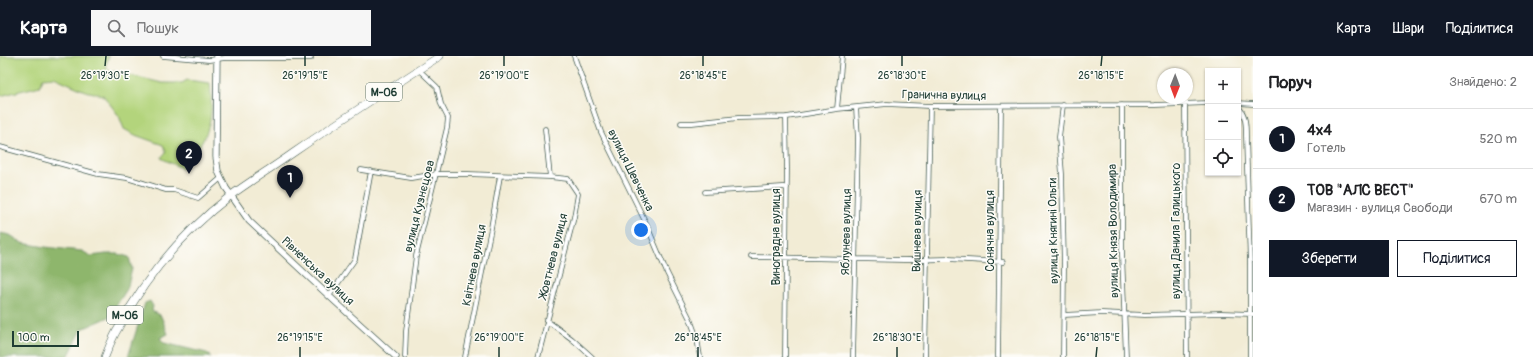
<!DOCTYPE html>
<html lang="uk">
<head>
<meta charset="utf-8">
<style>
	:root { --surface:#fff; --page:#f6f6f6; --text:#202124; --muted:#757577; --line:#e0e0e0; --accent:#111827 }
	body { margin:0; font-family:Pangolin,sans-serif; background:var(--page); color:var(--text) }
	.controls { position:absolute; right:12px; top:12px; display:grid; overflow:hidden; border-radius:0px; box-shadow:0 1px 3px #0004 }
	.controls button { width:36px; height:36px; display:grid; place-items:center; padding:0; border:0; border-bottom:1px solid var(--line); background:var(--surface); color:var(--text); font:20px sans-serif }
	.compass { position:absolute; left:1157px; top:12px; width:36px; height:36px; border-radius:50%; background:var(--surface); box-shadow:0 1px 3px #0004; rotate:181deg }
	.scale { position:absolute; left:12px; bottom:10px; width:67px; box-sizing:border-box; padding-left:4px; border:2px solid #1f3d34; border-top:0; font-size:11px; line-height:14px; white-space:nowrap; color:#1f3d34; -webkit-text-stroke:3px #fdfcf7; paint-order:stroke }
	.you { position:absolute; left:641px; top:174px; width:14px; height:14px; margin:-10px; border:3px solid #fff; border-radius:50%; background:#1a73e8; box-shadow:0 0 0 6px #1a73e833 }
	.badge { display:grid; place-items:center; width:26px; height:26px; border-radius:50%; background:var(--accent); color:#fff; font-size:13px; font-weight:700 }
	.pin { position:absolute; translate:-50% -33px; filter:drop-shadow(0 1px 2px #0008) }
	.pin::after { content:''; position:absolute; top:21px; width:14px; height:12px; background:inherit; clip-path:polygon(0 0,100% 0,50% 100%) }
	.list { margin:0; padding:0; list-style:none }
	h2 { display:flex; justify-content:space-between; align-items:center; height:52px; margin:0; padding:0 16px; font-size:17px }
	h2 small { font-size:13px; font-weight:400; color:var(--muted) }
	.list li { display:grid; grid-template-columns:26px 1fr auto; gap:12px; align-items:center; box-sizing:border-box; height:60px; padding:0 16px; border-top:1px solid var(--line) }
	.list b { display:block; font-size:15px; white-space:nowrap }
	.list p { margin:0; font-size:13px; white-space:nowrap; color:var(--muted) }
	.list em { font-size:13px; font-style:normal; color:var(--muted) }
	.actions { display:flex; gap:8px; padding:12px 16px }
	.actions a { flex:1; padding:9px 0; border:1px solid var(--accent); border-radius:0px; text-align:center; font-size:14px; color:var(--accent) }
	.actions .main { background:var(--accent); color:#fff }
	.icon { flex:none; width:22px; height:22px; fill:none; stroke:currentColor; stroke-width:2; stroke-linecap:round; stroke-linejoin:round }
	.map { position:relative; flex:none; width:1253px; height:301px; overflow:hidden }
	header { display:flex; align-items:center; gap:24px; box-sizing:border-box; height:56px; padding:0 20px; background:var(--accent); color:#fff }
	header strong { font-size:19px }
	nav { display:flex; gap:22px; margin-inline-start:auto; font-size:14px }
	.search { width:280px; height:36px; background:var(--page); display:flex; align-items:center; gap:10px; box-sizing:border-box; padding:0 14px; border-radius:0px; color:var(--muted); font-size:15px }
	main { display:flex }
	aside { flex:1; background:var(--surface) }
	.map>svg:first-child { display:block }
</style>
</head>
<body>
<header>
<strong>Карта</strong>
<div class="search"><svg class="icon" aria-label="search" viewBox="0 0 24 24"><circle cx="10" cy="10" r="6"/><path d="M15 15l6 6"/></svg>Пошук</div>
<nav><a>Карта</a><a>Шари</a><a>Поділитися</a></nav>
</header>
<main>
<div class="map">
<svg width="1253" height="301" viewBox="0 0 1253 301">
	<rect width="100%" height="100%" fill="#fdfcf7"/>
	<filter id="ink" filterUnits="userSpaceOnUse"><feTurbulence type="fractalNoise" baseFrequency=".025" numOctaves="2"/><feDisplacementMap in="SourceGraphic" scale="8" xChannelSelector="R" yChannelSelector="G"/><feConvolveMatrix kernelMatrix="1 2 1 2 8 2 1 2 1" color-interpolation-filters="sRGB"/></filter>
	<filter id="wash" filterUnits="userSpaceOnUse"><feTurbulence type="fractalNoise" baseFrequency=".012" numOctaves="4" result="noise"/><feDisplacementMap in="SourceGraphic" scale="16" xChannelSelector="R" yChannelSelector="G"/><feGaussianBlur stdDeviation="0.9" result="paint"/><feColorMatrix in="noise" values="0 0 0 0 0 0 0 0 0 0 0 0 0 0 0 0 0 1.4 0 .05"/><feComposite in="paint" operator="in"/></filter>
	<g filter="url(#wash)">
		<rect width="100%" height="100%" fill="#f2ecd5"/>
		<path fill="#b3d47c" stroke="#698858" d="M0,0H109L105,11L109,14L162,27H182L187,24L210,27C212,44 213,65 204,82C199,93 190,103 183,113L161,102L166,96L163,89L135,79L124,73L119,60L103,39L85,35L54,21L43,22L40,30L0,40Z"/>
		<path fill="#8eb66c" stroke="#567a50" d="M0,177L10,179L22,187L45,191L82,195L91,200L106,198H118L129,201L132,213L127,233L109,261L82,273L68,301H0Z
			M150,245L153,250L152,255L161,260L168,278L160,282L164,287L207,297L211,301H128L145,247Z"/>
	</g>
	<g filter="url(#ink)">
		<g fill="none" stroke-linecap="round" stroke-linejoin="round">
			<defs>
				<path id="street" d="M163,0L209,4L225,2H311
					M574,0L601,76L645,165L667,217L690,263L697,282L700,301
					M1238,47L1253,48
					M1122,49V198L1126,301
					M1185,49L1187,301
					M1238,51C1246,57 1246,71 1246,80L1250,208V301
					M837,53L842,0
					M681,67H692L738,62L787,61L837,53L887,48L930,50L1155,49L1208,47
					M545,73L550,121
					M0,91L98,118L127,122L166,134H174L198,142L221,122
					M361,114L411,122L437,118H468L550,121L568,123L578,138L574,161L538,301
					M705,136L783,131L787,132
					M751,201L904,204L949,203L1003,206
					M329,240L355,203L371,115
					M1064,259L1102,257L1145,259L1221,257L1253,258
					M546,264L572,283L592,301
					M405,301L406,275L416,200L447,72L448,62L441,48L437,31L419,14
					M465,301L491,172L500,120
					M785,301L787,112L786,61
					M853,301L858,82L856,52
					M925,301L930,50
					M998,301L1001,50
					M1063,301L1064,210L1062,118L1059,81L1063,49"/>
				<path id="secondary" d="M217,0L216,101L218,115L226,132L249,165L329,240L396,301"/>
				<path id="highway" d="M105,301C109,291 113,280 119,271C146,220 185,175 230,140C250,125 272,112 293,97C341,64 390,32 440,0"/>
			</defs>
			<use href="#street" stroke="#3f574c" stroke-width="5.5"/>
			<use href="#secondary" stroke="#3f574c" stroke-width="7"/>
			<use href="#highway" stroke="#3f574c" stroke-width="8"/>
			<use href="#street" stroke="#fff" stroke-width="4"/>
			<use href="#secondary" stroke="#fff" stroke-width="5.5"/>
			<use href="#highway" stroke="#fff" stroke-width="7"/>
		</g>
	</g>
	<path fill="none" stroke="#1f3d34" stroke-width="1.5" d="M105,10L106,0M305,10V0M504,10V0M703,10V0M902,10V0M1101,10L1102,0M300,301V291M499,301V291M698,301V291M897,301V291M1096,301L1097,291"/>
	<g text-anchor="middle" stroke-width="3" stroke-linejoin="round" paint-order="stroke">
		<g fill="#fdfcf7" stroke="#62766e" stroke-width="1">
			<rect x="366" y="27" width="36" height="18" rx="3"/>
			<rect x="107" y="250" width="36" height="18" rx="3"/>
		</g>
		<g font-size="11" font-weight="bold" fill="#1f3d34">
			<text x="384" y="40">М-06</text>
			<text x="125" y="263">М-06</text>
		</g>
		<g font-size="12" fill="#1f3d34" stroke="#fdfcf7">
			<text transform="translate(944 39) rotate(1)" y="4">Гранична вулиця</text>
			<text transform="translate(631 114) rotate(64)" y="4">вулиця Шевченка</text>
			<text transform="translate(419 150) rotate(-76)" y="4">вулиця Кузнєцова</text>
			<text transform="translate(917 175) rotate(-89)" y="4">Вишнева вулиця</text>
			<text transform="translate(990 175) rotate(-90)" y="4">Сонячна вулиця</text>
			<text transform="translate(1053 175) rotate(-91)" y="4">вулиця Княгині Ольги</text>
			<text transform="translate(1113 175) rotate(-91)" y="4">вулиця Князя Володимира</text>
			<text transform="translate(1176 175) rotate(-90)" y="4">вулиця Данила Галицького</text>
			<text transform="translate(846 176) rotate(-89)" y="4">Яблунева вулиця</text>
			<text transform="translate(776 181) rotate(-90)" y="4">Виноградна вулиця</text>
			<text transform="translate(553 200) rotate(-76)" y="4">Жовтнева вулиця</text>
			<text transform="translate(474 209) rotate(-79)" y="4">Квітнева вулиця</text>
			<text transform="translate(318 215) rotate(43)" y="4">Рівненська вулиця</text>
		</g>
	</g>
	<g font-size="10" text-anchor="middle" fill="#1f3d34" stroke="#fdfcf7" stroke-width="3" stroke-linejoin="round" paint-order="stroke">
		<text x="105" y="23">26°19'30"E</text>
		<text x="305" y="23">26°19'15"E</text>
		<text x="504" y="23">26°19'00"E</text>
		<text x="703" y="23">26°18'45"E</text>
		<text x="902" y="23">26°18'30"E</text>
		<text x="1101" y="23">26°18'15"E</text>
		<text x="300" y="285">26°19'15"E</text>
		<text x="499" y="285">26°19'00"E</text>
		<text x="698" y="285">26°18'45"E</text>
		<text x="897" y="285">26°18'30"E</text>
		<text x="1097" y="285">26°18'15"E</text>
	</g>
</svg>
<div class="controls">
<button>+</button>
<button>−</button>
<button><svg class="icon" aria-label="locate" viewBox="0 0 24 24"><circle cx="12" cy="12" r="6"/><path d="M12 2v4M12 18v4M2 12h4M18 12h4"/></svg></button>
</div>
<svg class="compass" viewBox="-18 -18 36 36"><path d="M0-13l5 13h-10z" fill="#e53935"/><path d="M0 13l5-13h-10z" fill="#757577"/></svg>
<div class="scale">100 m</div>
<div class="you"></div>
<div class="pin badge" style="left:290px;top:142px">1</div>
<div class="pin badge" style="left:189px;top:118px">2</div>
</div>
<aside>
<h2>Поруч<small>Знайдено: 2</small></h2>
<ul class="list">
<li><span class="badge">1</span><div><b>4x4</b><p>Готель</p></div><em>520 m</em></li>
<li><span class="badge">2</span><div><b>ТОВ &quot;АЛС ВЕСТ&quot;</b><p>Магазин · вулиця Свободи</p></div><em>670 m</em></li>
</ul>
<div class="actions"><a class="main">Зберегти</a><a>Поділитися</a></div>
</aside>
</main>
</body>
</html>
